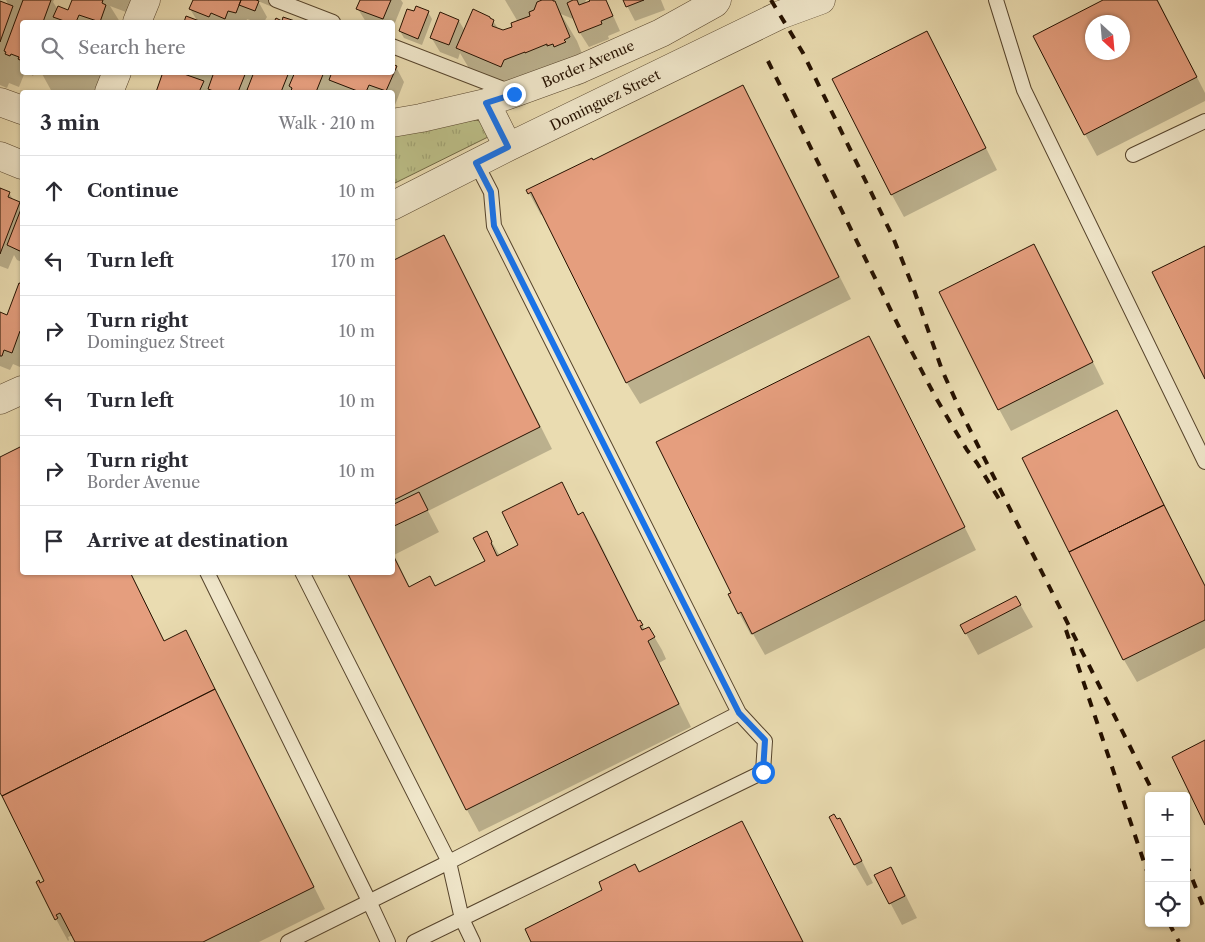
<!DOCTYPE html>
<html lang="en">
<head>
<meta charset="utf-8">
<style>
	:root { --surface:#fff; --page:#f7f7f7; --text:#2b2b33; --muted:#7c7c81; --line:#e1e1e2 }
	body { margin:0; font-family:"Libre Caslon Text",serif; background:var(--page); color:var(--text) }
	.controls { position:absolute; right:15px; bottom:15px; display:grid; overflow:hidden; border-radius:5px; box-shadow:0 1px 4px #0004 }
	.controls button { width:45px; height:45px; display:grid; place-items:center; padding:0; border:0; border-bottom:1px solid var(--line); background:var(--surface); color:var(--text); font:25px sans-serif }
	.compass { position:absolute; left:1085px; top:15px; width:45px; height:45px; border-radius:50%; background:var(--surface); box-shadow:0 1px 4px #0004; rotate:154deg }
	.stop { position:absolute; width:15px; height:15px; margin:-11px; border:4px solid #1a73e8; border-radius:50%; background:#fff }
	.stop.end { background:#1a73e8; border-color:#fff; box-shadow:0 1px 5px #0008 }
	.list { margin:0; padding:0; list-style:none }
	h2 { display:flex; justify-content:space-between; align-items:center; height:65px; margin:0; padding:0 20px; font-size:21px }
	h2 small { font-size:16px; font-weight:400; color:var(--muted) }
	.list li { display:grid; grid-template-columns:32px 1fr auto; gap:15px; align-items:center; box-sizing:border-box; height:70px; padding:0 20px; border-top:1px solid var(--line) }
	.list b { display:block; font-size:19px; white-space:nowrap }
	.list p { margin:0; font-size:16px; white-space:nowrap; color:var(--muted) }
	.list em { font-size:16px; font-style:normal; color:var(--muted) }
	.icon { flex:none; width:28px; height:28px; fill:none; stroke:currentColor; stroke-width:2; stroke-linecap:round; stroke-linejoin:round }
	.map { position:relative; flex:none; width:1205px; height:942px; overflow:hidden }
	.search { position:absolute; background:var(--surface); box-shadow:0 1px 4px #0004; left:20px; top:20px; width:375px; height:55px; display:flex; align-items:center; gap:12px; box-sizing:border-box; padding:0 18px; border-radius:5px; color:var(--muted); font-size:19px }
	.panel { position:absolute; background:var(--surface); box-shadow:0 1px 4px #0004; left:20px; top:90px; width:375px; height:485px; border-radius:5px }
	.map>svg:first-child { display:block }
</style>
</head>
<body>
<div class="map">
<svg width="1205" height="942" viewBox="0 0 1205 942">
	<defs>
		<pattern id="grass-tufts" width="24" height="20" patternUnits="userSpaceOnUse" patternTransform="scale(1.25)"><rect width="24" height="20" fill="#bcbf88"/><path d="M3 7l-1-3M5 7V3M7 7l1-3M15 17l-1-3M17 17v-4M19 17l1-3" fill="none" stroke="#a1a374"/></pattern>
	</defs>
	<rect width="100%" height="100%" fill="#eadcb1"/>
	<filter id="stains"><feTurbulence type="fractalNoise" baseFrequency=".004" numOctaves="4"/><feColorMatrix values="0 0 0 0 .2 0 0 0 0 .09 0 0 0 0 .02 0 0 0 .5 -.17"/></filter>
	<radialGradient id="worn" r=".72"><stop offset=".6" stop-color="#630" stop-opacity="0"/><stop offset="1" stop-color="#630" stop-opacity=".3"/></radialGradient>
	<path fill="url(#grass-tufts)" stroke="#706844" d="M476,120L486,123L492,135L393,184V132L456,122Z"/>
	<path fill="#0003" fill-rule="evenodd" d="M6,0H54L53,2L58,10L69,12L74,0H146L134,15L110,6L120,22H58L57,21L56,22H22V72H25L19,87L9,83L7,88L0,85V3L9,6Z
		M194,0H273L270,6L258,1L267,17L264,22H257L247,19L246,22H185L187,18L198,22L190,9Z
		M361,0H401L403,3L392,30V22H366L358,9Z
		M505,0H586L584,5L593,1L589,0H606L620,31L608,36L609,39L589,47L580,33L574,17L573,19L561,14L577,41L591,76L586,79L587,82L578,86L576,83L526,99L524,105L480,87L460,53L458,59L440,52L431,37L459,21L465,31L493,21L499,30L503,32L514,27L518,22Z
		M624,0H661L665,10L635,21Z
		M1106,0H1158L1205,93V101L1097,156L1085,134L1035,36ZM1092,22H1122V52H1092Z
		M428,12L432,19L422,45L404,38L400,31L415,13Z
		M926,33L939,54L997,170L904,217L892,195L834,79Z
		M396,67L404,82L395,105L392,104V92H158L165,72H392Z
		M27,72H37L36,75L34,74L33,76Z
		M41,72H103L108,92H52Z
		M743,87L755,109L851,299L640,404L627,383L543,214L541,215L528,191L593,162Z
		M0,189L9,193L14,201L20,203L22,208V262L17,260L14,255L8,269L0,266Z
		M444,237L456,258L552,449L428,511L439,532L394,555L410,588L435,587L486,562V532L500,556L520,545L561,484L579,516L583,514L596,535L639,622L640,621L645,630L649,628L662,650L666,659L659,663L691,727L479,832L467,810L349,572H392V262Z
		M1033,246L1046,268L1104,384L1011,431L999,409Z
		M22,276V360L20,367L13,364L10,370L0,366V313L8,316Z
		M868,337L881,359L976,550L765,655L753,634L751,635L739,613L733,593Z
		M1116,412L1129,434L1205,585V648L1137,682L1124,660L1024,459Z
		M22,447V572H130L165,642L198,654L325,909L259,942H76L73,935L68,937L69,940L68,941L56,919L40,885L46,882L0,790V459Z
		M1016,597L1033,627L978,655L962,626Z
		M831,817L837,821L840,819L852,841L873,883L867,886L855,865Z
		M742,822L754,844L803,942H533L639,873Z
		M891,868L903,890L917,918L902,925L876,876Z"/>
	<path fill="#e59e7e" stroke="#251100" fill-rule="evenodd" d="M23,0H51L43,22H22V61L18,59L19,57L11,54L10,56L5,54L6,52L4,51Z
		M72,0H103L102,3L106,5L100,22L79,15L76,22H67L53,17L58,6L68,10Z
		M193,0H241L236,13L228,11L225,19L211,13L209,17L189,9Z
		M241,0H256L259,1L255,11L239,5Z
		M360,0H391L383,19L356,9Z
		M542,0H553V1H555L570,37L564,40L566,42L554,47L553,44L547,46V44L525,53V52L504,60L501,67L456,48L473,9L490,17V18L494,20L492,26L503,30L512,27L511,23L530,16L529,12L534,10L537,2Z
		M573,0H577L579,5L590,1L589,0H606L613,16L601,21L602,24L579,33L567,3Z
		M623,0H644L626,7Z
		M1103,0H1157L1197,77L1084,135L1033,36ZM1092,22H1122V52H1092Z
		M0,1L13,6L0,42Z
		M416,6L429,11L418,39L399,31L407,9L414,11Z
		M440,12L459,20L449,45L430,38Z
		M186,16L202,22H184Z
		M283,17L298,22H274L276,18L282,21Z
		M927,31L986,148L891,195L832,79Z
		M392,64L397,66L386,91L369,85L366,92H360L329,80L332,72H392Z
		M163,72H185L184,74L204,81L199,92H156Z
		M214,72H246L238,92H231L226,91L225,92H216L208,89Z
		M254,72H289L281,92H253L247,90Z
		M295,72H324L316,92H296L291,91L292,88L289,86Z
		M743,85L839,277L626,383L531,192L528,194L526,190L592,158L593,160Z
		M0,188L10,192L8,197L20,202L0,254Z
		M21,209L22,210V252L7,245Z
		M444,235L540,427L392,501V261Z
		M1034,244L1093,362L998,410L939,292Z
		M1205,246V379L1152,272Z
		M19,283L22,284V332L20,331L12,353L4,350L2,356H0V312L7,315Z
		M869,336L965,527L752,634L741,612L738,614L728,594L731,593L656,442Z
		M1117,410L1164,505L1069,552L1022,458Z
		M22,446V572H130L164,641L186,630L215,689L2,796L0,793V457Z
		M562,482L578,515L583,512L638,621L640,620L643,625L640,626L642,630L649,627L655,637L648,641L679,704L466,810L347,572H392V553L409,587L430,576L435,586L485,561L473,538L487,531L492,542L491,543L497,556L518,545L502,512Z
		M419,492L428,510L392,527V505Z
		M1164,505L1205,586V620L1123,660L1069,552Z
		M1016,596L1021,605L965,634L960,625Z
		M215,689L314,887L203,942H75L60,913L56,915L58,918L55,920L36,882L39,880L40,883L44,881L2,796Z
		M1205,740V825L1172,757Z
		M834,814L837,819L840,818L862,861L854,865L829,817Z
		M742,821L803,942H531L525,929L602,890L599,882L635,864L639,872Z
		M891,867L905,896L889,904L874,875Z"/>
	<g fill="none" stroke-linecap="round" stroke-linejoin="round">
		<defs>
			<path id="lane" d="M276,0L333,22
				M996,0L1024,90L1205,462
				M392,46L511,92
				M1133,155L1205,121
				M207,572L369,901L388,942
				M302,572L449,862L739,713
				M288,942L449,862L462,919L473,942
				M414,942L763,772L765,741L739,713L494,226L491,192L476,163"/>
			<path id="street" d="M137,22L146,0
				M109,92L117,72
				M0,102L22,110
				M486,103L508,147
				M392,123L421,118L486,103L514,93L580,69L661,33L715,3L717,0
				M0,156L22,165
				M392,206L508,147L780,15L821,0
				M0,400L22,390"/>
		</defs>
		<use href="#lane" stroke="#56442c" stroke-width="16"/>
		<use href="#street" stroke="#56442c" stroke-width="29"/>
		<use href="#lane" stroke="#f1e8cc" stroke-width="14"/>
		<use href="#street" stroke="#f1e8cc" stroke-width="28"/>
		<path stroke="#251100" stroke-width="4" stroke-dasharray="9 9" stroke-linecap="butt" d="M771,0L803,53L892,235L913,287L942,370L960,410L1155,796
			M768,61L904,337L936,398L953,427L967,450L977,463L999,499
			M1066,630L1149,877
			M1186,863L1205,911
			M1169,923L1179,942"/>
	</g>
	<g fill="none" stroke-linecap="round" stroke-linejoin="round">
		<path stroke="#1a73e8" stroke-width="6" d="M514,94L486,103L508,147L476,163L491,192L494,226L739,713L765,740L763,772"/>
	</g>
	<g text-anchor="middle" stroke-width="4" stroke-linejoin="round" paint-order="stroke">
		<g font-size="14" fill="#251100" stroke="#f1e8cc">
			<text transform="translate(588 64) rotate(-23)" y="5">Border Avenue</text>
			<text transform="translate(605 100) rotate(-26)" y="5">Dominguez Street</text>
		</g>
	</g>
	<rect width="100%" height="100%" filter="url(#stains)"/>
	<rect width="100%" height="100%" fill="url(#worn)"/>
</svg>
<div class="controls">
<button>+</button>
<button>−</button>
<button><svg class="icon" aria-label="locate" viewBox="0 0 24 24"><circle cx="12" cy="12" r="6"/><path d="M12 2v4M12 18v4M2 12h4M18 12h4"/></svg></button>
</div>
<svg class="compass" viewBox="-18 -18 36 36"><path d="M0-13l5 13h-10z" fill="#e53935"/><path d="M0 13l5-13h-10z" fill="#7c7c81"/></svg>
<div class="stop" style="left:763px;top:772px"></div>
<div class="stop end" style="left:514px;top:94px"></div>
<div class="search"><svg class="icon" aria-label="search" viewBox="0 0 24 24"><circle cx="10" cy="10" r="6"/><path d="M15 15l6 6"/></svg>Search here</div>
<section class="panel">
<h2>3 min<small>Walk · 210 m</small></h2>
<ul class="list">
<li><svg class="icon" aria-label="ahead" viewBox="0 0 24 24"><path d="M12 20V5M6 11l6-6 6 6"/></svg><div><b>Continue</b></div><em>10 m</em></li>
<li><svg class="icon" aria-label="left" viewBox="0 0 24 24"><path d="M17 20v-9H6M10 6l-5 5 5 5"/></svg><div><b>Turn left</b></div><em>170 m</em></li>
<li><svg class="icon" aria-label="right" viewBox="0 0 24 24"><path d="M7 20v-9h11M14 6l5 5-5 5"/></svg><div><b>Turn right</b><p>Dominguez Street</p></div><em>10 m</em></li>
<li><svg class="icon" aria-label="left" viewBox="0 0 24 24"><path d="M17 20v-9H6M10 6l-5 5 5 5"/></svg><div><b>Turn left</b></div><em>10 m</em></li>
<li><svg class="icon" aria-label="right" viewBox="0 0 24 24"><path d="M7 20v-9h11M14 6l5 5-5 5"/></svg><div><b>Turn right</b><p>Border Avenue</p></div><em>10 m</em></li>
<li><svg class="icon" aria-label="arrive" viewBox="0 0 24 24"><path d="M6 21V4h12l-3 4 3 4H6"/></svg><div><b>Arrive at destination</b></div></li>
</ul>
</section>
</div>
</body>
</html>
